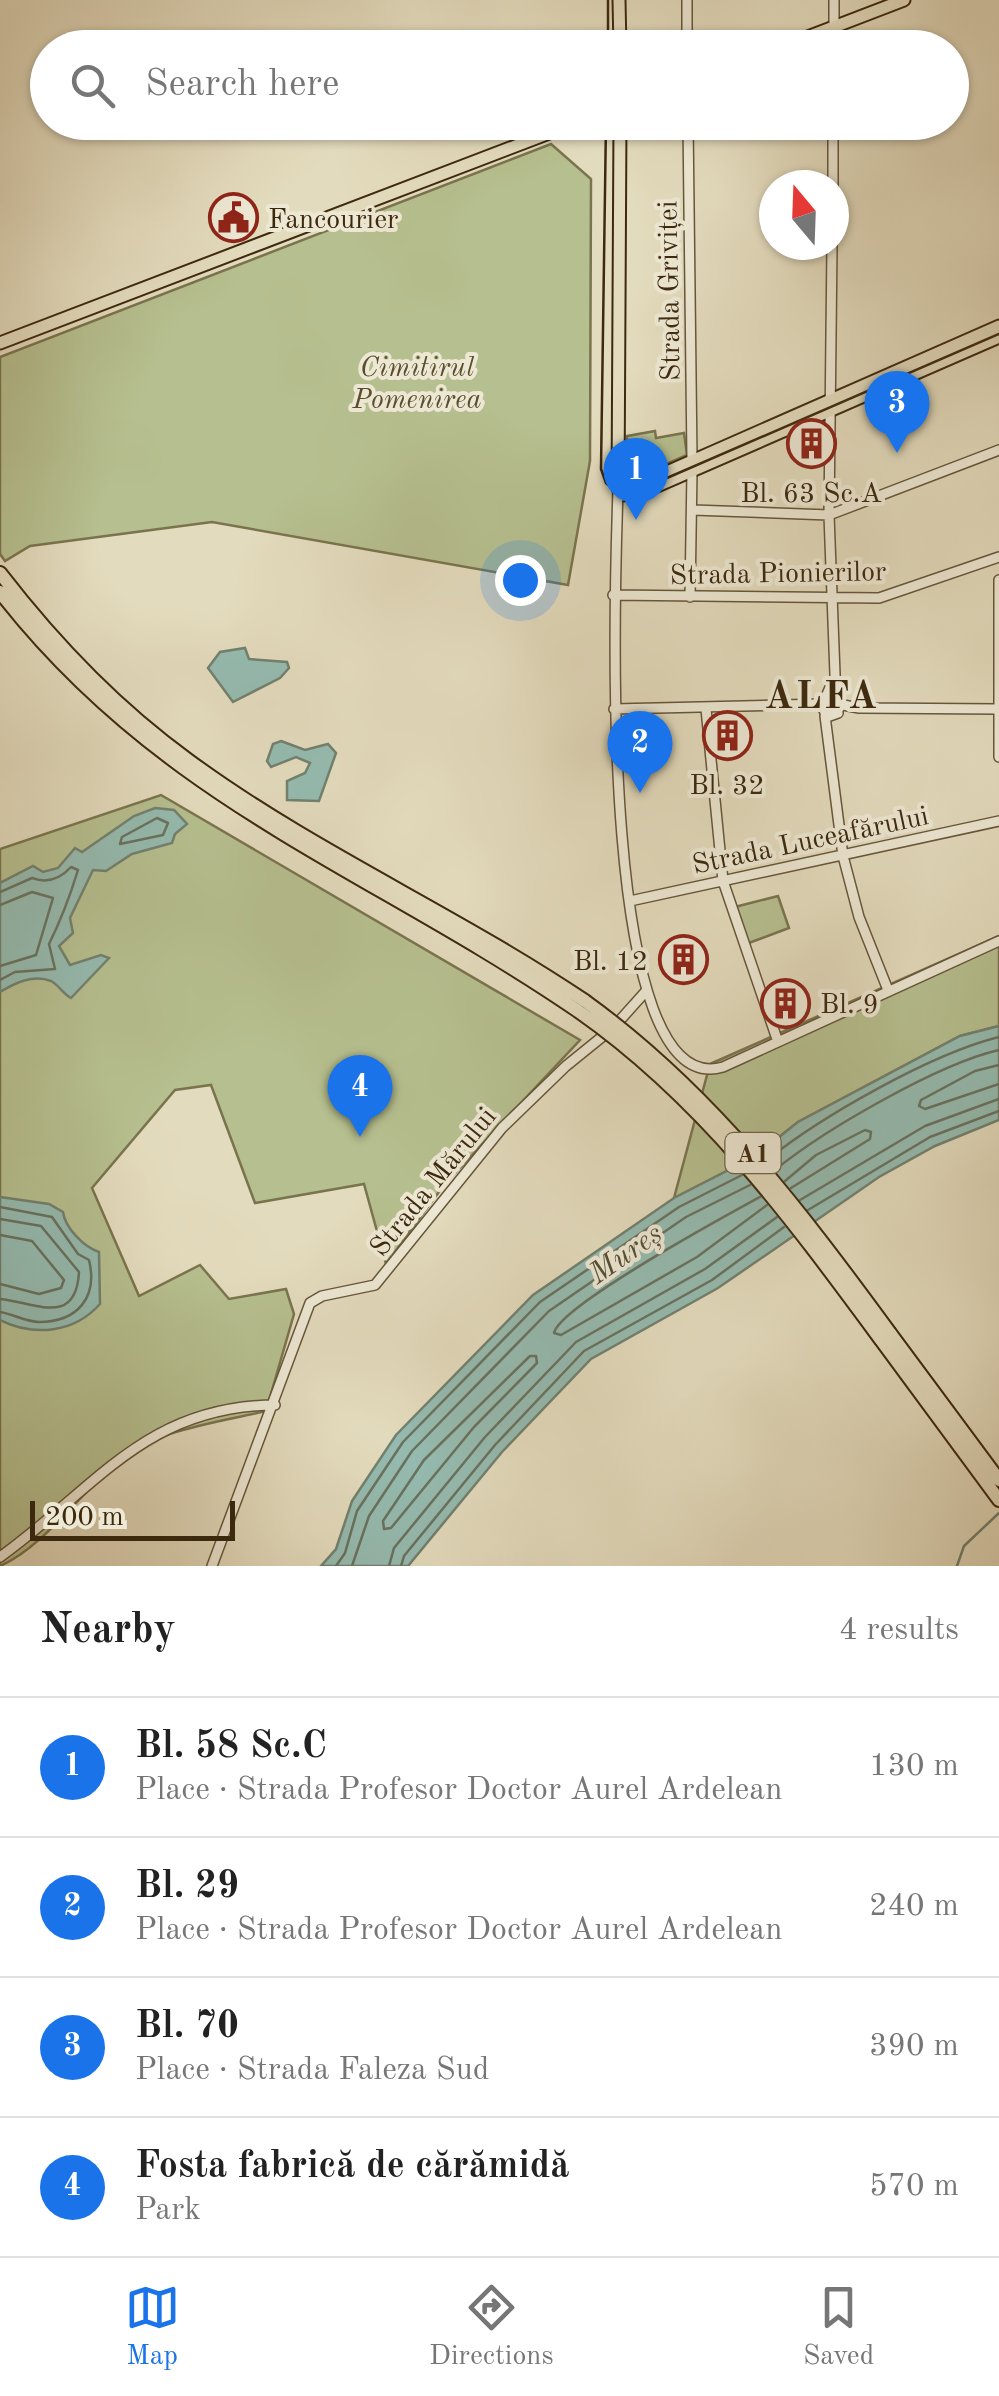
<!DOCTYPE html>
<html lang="en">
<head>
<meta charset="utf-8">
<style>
	:root { --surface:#fff; --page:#f6f6f6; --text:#222; --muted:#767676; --line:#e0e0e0; --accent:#1a73e8 }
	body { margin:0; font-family:"Old Standard TT",serif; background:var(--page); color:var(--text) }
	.compass { position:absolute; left:759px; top:170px; width:90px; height:90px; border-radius:50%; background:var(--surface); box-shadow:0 2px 8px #0004; rotate:341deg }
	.scale { position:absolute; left:30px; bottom:25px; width:205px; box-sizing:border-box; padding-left:10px; border:5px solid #3d290e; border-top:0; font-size:28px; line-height:35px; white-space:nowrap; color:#3d290e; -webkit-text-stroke:8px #ede8d4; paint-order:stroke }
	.you { position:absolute; left:520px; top:580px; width:35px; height:35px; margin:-25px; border:8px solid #fff; border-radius:50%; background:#1a73e8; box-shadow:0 0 0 15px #1a73e833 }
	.badge { display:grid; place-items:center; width:65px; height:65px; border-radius:50%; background:var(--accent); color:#fff; font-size:32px; font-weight:700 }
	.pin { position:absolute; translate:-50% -82px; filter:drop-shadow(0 2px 5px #0008) }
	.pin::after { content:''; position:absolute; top:52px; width:35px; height:30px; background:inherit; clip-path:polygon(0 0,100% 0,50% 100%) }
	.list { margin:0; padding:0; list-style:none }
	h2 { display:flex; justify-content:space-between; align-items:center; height:130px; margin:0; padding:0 40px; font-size:42px }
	h2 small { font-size:32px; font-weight:400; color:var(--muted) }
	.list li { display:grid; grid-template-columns:65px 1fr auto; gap:30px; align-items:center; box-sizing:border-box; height:140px; padding:0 40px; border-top:2px solid var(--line) }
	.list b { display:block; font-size:38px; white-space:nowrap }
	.list p { margin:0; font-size:32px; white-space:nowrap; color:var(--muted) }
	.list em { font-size:32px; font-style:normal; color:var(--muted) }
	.icon { flex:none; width:55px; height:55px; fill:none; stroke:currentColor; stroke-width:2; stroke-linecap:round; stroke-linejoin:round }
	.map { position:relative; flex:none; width:999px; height:1566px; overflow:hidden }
	.search { position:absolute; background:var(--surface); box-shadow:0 2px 8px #0004; left:30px; right:30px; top:30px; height:110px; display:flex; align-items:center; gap:25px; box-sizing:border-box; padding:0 35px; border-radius:55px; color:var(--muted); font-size:38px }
	.sheet { height:690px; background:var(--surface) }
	nav { display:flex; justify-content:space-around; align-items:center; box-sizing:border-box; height:140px; border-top:2px solid var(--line); background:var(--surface); font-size:28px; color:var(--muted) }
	nav a { display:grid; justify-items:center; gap:5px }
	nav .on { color:var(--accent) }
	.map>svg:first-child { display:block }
</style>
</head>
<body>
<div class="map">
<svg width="999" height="1566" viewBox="0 0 999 1566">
	<rect width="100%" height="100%" fill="#e3dbbd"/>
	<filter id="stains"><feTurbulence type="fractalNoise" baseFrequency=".002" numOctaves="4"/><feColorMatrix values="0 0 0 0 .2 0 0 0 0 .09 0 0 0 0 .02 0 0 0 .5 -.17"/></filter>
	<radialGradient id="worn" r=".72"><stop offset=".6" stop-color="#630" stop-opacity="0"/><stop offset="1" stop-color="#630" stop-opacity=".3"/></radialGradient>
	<path fill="#b6bf8f" stroke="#7a744e" stroke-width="2.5" d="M551,144L591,179L590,461L568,585L212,522L30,546L5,561L0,554V357Z
		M655,431L656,438L684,433L687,455L634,478L627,470V436Z
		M161,795L580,1040L444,1185L386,1264L364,1184L255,1203L211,1085L175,1090L92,1188L139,1296L200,1265L229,1299L286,1289L294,1314L266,1411C216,1423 155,1429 115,1464C80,1494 42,1548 0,1566V849Z
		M778,896L789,928L746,944L735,907Z
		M999,936V1026L960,1036L798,1122L754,1157L674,1198L710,1064Z"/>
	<path fill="#95bbb0" stroke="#72816f" stroke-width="2.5" d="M245,648L249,659L287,662L289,668L280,678L233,702L208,668L220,652Z
		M281,741L305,750L328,744L336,753L319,801L287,800V781L305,773L310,763L296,757L271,767L267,761L273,744Z
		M155,808L174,810L187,824L175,834L172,843L132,854L106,871L93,870L70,918L73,933L59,946L70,965L101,955L109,958L71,998C62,993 59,985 51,981C33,974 15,983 0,992V883L33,866L43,872L58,868L75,848L82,852L134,816Z
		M999,1026V1120L935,1146L879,1177L718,1288L591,1359L502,1452L408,1566H321L336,1549L352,1501L396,1435L533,1295L674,1198L754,1157L798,1122L960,1036Z
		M0,1197L49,1204L63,1212C65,1228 84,1247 99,1252L100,1304C74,1333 35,1337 0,1320Z"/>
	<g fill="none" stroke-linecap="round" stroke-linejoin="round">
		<path stroke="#69725f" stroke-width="2.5" d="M157,818L168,823L163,835L120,844L122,837Z
			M0,892L32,878C48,884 60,879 71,867L78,870C70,896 61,920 49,944L55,969L15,972L0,980
			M0,905L32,892L53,898L36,955L0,966
			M999,1065L975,1071L921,1100L919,1106L925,1109L999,1084
			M767,1160C822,1116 931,1054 999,1037
			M775,1170C824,1130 938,1064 999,1050
			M785,1181L816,1155L865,1130L871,1132L870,1139L791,1188
			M760,1197C727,1215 560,1306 554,1333L561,1335L697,1257L767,1205
			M800,1200L925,1126L999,1099
			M0,1207L52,1217L78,1254L89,1260C98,1297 78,1322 39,1322C26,1322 13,1314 0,1312
			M808,1210L930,1137L999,1111
			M0,1219L41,1226L79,1272C76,1328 34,1302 0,1299
			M0,1235L32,1241L64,1280L61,1288L39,1294L0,1284
			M530,1356H536L537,1363L474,1427L391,1528L384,1529L383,1521L424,1460Z
			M336,1566L345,1553L357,1511L403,1442L540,1302L679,1207L742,1175
			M352,1566L369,1516L412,1451L549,1311L686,1217L750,1185
			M389,1566L394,1548L485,1437L576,1342L705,1269L777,1217
			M401,1566L404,1556L495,1445L584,1351L712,1280L784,1227"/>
		<path stroke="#72816f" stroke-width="2.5" d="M957,1566L964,1546L999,1513"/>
		<defs>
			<path id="minor" d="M687,0V48
				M834,48V0
				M688,122L692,460
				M833,185V122
				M832,245L829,515L836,701
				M618,490C616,557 592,1106 723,1067L999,941
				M693,510L829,515L999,450
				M999,580V757
				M613,595L879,598L999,557
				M690,597L692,471
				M831,685L822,706L827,717L838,713L835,701
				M838,704L859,708L998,709
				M614,709L823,704
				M706,709L723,881L778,1042
				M825,716L843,856L859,917L888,990
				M630,901L999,821
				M0,1557C95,1489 145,1406 275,1405
				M212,1566L310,1303L322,1296L375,1285L502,1128L566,1066L613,1028L647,990"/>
			<path id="major" d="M619,0L620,48
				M779,48L904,0
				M620,122L618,488L621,495L639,494L999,337
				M0,343L578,122
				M618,471L627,482L642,483L999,326"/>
			<path id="highway" d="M0,573C54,643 116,708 188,760C313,852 456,914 585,1001
				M0,592C163,802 369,868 578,1011
				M890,1333L999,1480
				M881,1340L999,1500"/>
		</defs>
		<use href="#minor" stroke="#66563a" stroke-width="12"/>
		<use href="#major" stroke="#3d290e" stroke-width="15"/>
		<use href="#highway" stroke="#3d290e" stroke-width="16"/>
		<use href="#minor" stroke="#ede8d4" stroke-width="9"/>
		<use href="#major" stroke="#e3dbbd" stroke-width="11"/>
		<use href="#highway" stroke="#e3dbbd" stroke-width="12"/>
		<path stroke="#3d290e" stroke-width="2.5" d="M608,0V48
			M606,122L601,469L606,483L616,492L637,491L999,334"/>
		<defs>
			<path id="highway-bridge" d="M585,1001C711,1092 799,1209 890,1333
				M578,1011C704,1099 791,1218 881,1340"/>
		</defs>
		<use href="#highway-bridge" stroke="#3d290e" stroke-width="16" stroke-linecap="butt"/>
		<use href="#highway-bridge" stroke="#e3dbbd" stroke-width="12"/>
	</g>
	<defs>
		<symbol id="civic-ring" viewBox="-11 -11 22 22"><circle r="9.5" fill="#ede8d4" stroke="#8f2418" stroke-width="1.5"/><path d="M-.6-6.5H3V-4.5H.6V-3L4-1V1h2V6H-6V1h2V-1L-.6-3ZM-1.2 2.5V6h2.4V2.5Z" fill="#8f2418"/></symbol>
		<symbol id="building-ring" viewBox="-11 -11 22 22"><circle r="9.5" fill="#ede8d4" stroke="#8f2418" stroke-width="1.5"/><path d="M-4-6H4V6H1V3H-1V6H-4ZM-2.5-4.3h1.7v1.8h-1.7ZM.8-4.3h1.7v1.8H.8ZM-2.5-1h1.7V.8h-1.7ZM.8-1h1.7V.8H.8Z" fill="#8f2418"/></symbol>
	</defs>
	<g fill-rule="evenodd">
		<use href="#civic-ring" x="206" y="190" width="55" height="55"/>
		<use href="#building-ring" x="784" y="416" width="55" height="55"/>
		<use href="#building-ring" x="700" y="708" width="55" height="55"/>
		<use href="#building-ring" x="656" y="932" width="55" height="55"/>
		<use href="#building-ring" x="758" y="976" width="55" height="55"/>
	</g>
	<g text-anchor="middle" stroke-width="8" stroke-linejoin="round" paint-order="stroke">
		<rect fill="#ede8d4" stroke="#726249" stroke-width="2.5" x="725.5" y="1133" width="55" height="40" rx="8"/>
		<g font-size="25" font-weight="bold" fill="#3d290e">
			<text x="753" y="1162">A1</text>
		</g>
		<g font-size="28" fill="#3d290e" stroke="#ede8d4" text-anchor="start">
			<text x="268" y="228">Fancourier</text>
			<text x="811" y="502" text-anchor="middle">Bl. 63 Sc.A</text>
			<text x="727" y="794" text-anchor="middle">Bl. 32</text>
			<text x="648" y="970" text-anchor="end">Bl. 12</text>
			<text x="820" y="1013">Bl. 9</text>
		</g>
		<g font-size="28" fill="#3d290e" stroke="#ede8d4">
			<text transform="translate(668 291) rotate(-91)" y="10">Strada Griviței</text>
			<text transform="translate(778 572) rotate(-1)" y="10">Strada Pionierilor</text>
			<text transform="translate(810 839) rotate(-12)" y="10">Strada Luceafărului</text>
			<text transform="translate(432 1181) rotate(-51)" y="10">Strada Mărului</text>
		</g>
		<g font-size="28" font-style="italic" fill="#5b4e2e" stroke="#ede8d4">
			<text x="417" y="376">Cimitirul<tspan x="417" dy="32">Pomenirea</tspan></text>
		</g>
		<g font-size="30" font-style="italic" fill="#534e36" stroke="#ede8d4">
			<text transform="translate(625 1253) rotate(-35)" y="10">Mureș</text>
		</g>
		<g font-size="38" font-weight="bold" letter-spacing="2.5" fill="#3d290e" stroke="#ede8d4">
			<text x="822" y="708">ALFA</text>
		</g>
	</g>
	<rect width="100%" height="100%" filter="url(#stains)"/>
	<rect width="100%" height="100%" fill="url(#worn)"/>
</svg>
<svg class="compass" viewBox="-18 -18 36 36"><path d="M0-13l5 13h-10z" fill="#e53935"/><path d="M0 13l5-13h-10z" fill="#767676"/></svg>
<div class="scale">200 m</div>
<div class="you"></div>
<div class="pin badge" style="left:636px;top:520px">1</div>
<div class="pin badge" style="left:640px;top:793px">2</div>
<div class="pin badge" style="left:897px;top:453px">3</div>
<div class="pin badge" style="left:360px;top:1137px">4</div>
<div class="search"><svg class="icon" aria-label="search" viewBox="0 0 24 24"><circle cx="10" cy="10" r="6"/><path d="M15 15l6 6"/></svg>Search here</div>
</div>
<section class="sheet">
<h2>Nearby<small>4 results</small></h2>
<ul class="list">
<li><span class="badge">1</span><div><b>Bl. 58 Sc.C</b><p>Place · Strada Profesor Doctor Aurel Ardelean</p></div><em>130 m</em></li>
<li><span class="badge">2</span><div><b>Bl. 29</b><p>Place · Strada Profesor Doctor Aurel Ardelean</p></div><em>240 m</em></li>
<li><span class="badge">3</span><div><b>Bl. 70</b><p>Place · Strada Faleza Sud</p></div><em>390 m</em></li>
<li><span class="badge">4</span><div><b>Fosta fabrică de cărămidă</b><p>Park</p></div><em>570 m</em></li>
</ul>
</section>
<nav>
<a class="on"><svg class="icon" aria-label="map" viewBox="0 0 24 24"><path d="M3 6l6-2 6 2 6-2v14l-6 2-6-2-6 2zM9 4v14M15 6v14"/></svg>Map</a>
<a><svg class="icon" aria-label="directions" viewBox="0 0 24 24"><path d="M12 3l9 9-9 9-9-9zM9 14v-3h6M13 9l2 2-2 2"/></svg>Directions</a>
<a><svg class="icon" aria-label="saved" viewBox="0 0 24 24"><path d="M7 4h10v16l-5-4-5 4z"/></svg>Saved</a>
</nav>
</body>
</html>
